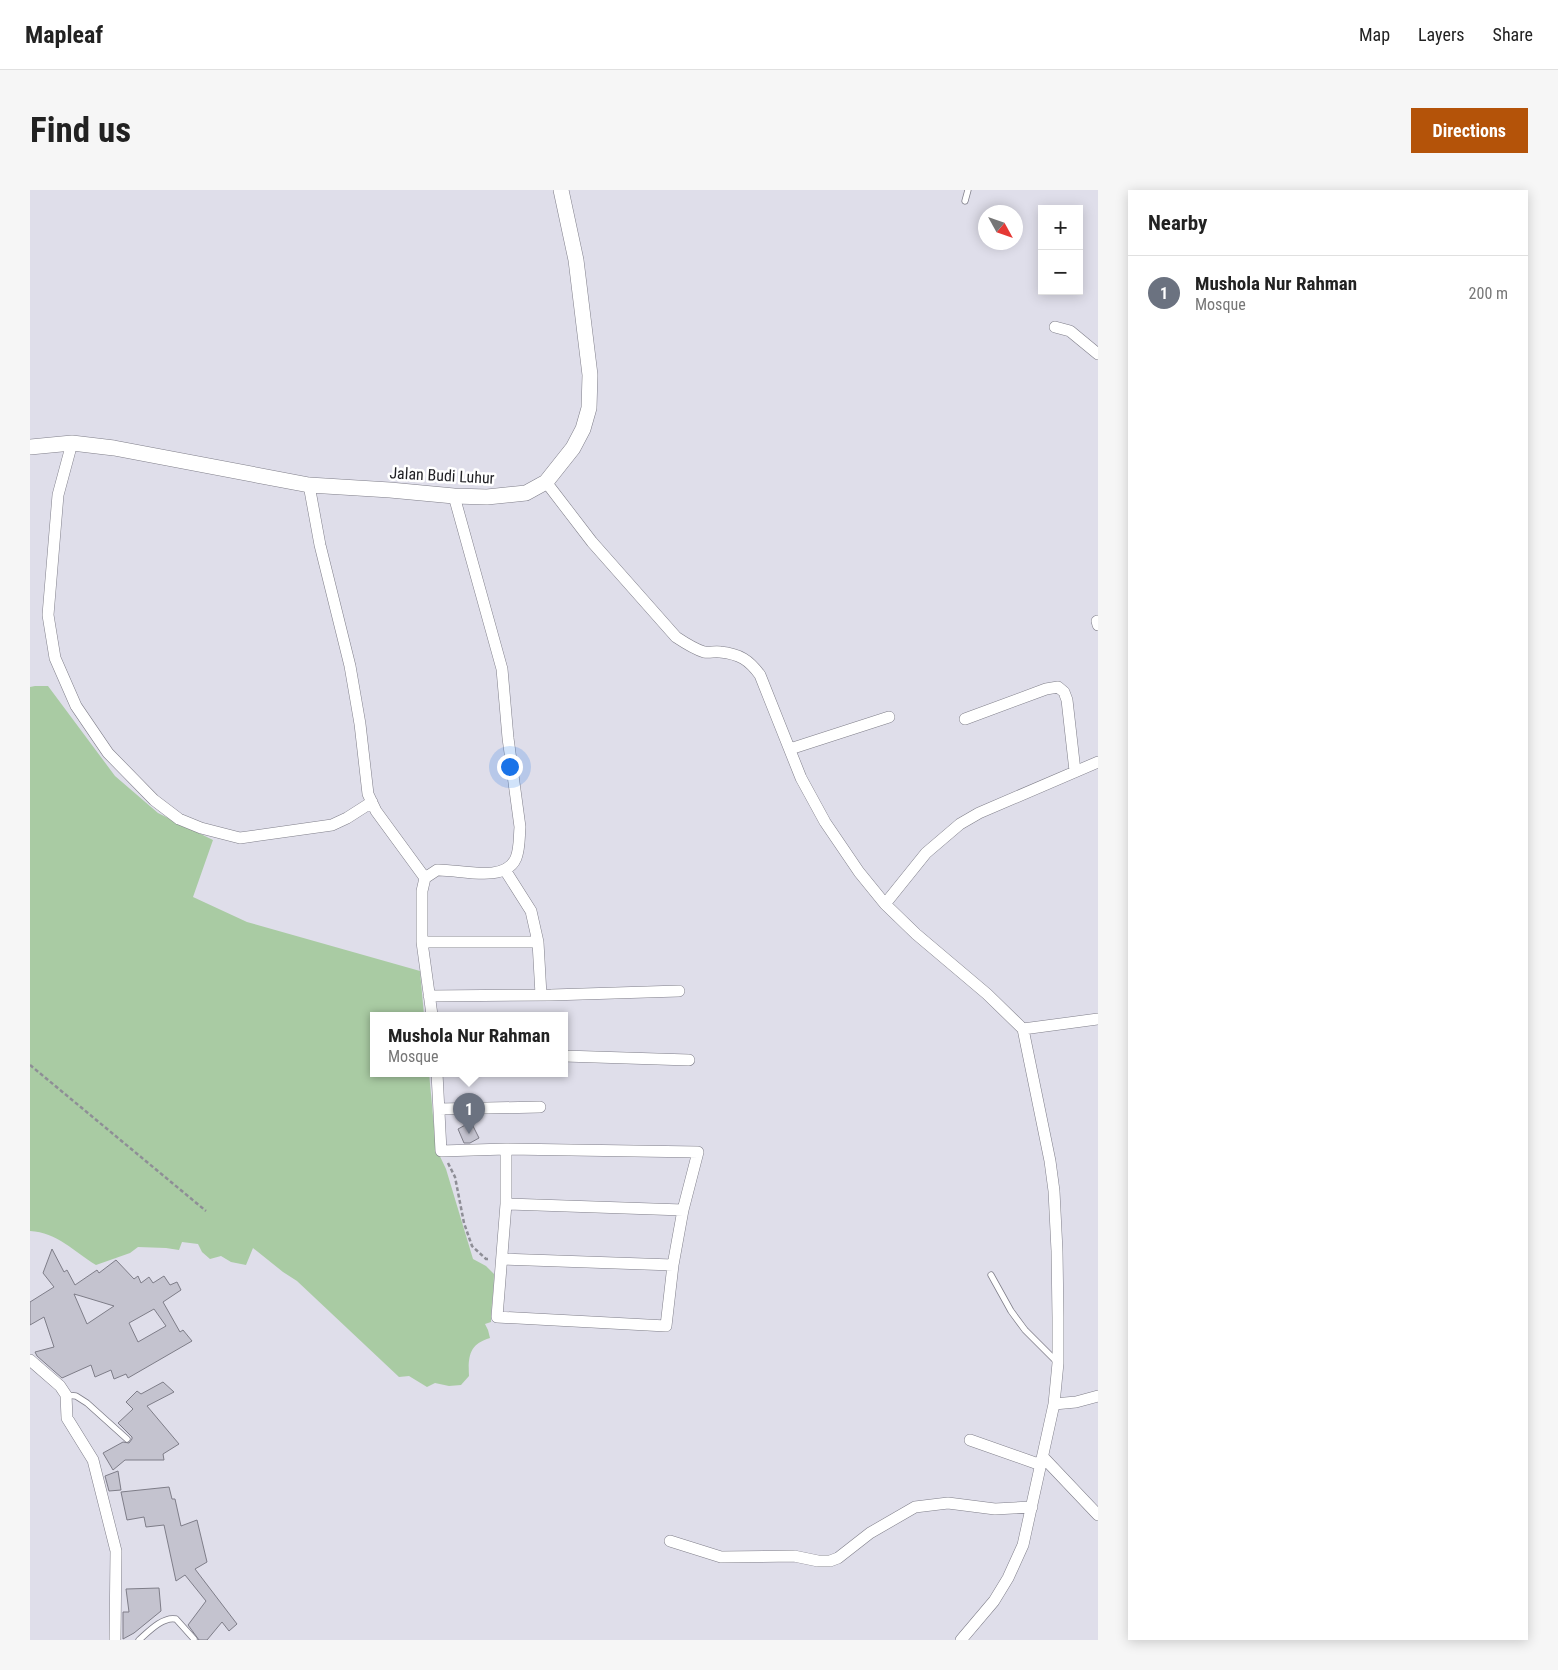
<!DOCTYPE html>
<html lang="en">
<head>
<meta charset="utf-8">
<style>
	:root { --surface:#fff; --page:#f6f6f6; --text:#222; --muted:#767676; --line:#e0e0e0; --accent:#b45309 }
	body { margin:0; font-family:"Roboto Condensed",sans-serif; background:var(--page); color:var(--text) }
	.controls { position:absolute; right:15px; top:15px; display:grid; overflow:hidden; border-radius:0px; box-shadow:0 2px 12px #0003 }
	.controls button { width:45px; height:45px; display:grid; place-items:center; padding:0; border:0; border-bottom:1px solid var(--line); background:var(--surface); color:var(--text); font:25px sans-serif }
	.compass { position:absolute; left:948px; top:15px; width:45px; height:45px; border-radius:50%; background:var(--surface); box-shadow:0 2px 12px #0003; rotate:130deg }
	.you { position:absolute; left:479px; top:576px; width:18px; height:18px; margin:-12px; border:4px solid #fff; border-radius:50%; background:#1a73e8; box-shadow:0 0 0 8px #1a73e833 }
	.badge { display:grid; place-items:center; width:32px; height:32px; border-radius:50%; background:var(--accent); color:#fff; font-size:16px; font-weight:700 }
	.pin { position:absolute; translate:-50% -41px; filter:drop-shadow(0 1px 2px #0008) }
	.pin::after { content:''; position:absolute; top:26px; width:18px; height:15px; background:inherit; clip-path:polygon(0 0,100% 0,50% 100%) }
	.popup { position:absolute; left:340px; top:822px; width:198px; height:65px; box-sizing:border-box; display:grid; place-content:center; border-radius:0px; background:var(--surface); filter:drop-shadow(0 1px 4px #0005); font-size:16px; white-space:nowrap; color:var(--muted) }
	.popup b { font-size:19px; color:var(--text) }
	.popup::after { content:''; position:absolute; left:50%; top:100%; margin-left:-10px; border:10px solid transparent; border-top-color:var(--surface) }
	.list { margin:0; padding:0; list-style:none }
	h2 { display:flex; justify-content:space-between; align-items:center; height:65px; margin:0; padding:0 20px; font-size:21px }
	h2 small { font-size:16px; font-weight:400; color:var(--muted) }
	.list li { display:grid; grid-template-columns:32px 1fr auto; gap:15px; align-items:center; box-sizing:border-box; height:75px; padding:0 20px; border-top:1px solid var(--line) }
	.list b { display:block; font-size:19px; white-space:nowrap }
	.list p { margin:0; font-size:16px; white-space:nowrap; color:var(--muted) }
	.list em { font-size:16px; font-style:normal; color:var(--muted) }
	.map { position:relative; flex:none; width:1068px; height:1450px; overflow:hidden; border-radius:0px }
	header { display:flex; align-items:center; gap:30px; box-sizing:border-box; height:70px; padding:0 25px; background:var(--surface); border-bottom:1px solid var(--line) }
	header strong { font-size:24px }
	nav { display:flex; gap:28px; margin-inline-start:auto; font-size:18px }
	.intro { display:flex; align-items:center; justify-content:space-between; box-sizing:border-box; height:120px; padding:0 30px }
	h1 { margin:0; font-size:35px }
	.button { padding:12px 22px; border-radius:0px; background:var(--accent); color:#fff; font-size:18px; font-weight:700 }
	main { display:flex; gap:30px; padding:0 30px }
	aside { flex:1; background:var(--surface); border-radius:0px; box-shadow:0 2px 12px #0003 }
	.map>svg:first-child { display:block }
</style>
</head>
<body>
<header>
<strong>Mapleaf</strong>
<nav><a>Map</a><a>Layers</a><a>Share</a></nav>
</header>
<div class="intro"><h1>Find us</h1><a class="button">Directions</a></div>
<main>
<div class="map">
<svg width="1068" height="1450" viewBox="0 0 1068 1450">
	<rect width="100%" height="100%" fill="#dfdeea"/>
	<path fill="#a9cba3" d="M5,496H18L85,586L128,623L183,650L163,707L217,732L390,781L394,825H344V883H399L406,958L416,979L443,1069L456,1076L464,1084C464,1101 461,1116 461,1132L455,1134L458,1140L460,1148C439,1154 438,1167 439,1186L431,1195L419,1196L405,1193L397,1197L379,1186L369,1187L267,1091L253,1082L223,1058L216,1075L201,1072L191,1066L180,1069L172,1062L168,1054L152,1052L149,1060L136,1058L108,1057L100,1063L66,1075C44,1062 27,1042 0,1041V497Z"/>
	<path fill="#c4c3cf" stroke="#7e7d88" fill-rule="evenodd" d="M441,932L449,948L440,953H434L428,939Z
		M22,1059L34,1082L37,1080L45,1095L67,1080L69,1083L86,1070L104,1089L108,1086L111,1093L119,1087L123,1093L134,1086L140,1095L147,1092L151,1100L133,1112L150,1142L153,1140L162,1151L98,1188L96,1184L84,1189L81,1180L65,1187L61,1175L32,1188L7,1166L5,1162L24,1157L14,1127L0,1135V1112L24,1097L13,1083ZM44,1104L51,1106L84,1116L57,1134ZM124,1119L136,1136L108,1152L99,1133Z
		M133,1192L144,1202L117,1216L149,1254L133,1264L134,1270H95L83,1280L73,1263L93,1252L99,1253L102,1249V1247L88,1233L103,1219L96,1212L107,1201L111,1204Z
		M88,1281L91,1300L79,1301L75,1286Z
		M139,1297L142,1309H145L151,1336L167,1330L177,1372L165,1379L207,1434L199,1441L192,1432L177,1450H169L158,1435L176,1411L155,1385L146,1391L134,1335L116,1337L114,1327L97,1330L91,1302Z
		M129,1398L131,1421L104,1443L93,1449V1422H99L96,1399Z"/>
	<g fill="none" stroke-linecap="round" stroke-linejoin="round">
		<defs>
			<path id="lane" d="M935,11L938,0
				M961,1085L981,1121L995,1140L1027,1172
				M36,1205L46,1206L57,1213L97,1249
				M109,1450C118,1442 133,1426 146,1429L164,1449"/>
			<path id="street" d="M1025,137L1040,141L1068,164
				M42,253L28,305L18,425L25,468L46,516L78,563L124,610L149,629L171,638L210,648L302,635L317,628L342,612
				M516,292L562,352L646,447C655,453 664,459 674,462C680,463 685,461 690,462C710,464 719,470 730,485L771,588L795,632L829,682L855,714L886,744L957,804L993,839L1020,971L1024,1001L1027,1061L1028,1127V1173L1024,1214L993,1355L978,1388L964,1411L931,1450
				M279,295L290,355L320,476L330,534L338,604L346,621L395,688
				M1067,431L1068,435
				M935,529L1016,499L1028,497L1034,502L1037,510L1045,581
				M760,559L859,527
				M475,680L501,721L508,752
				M855,714L896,663L930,634L949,623L1068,572
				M392,752H508L511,805
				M399,806L521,805L649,801
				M402,825L392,752V701L395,688L407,680C429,679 475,694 486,668C490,658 489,647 490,637L478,548L472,479L424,306
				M993,839L1068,829
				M534,866L659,870
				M407,883L411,961L476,959L668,962L653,1020L643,1075L636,1136L467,1127L476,1014V959
				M409,919L510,917
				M476,1014L653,1020
				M472,1069L643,1075
				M0,1170L30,1196L36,1205L37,1228L63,1270L86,1361L85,1450
				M1024,1214L1046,1212L1068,1206
				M940,1250L1011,1275
				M1013,1267L1068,1325
				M640,1351L691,1367L764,1366L788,1371H800L808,1368L840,1343L885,1317L918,1313L965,1319L1002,1317"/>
			<path id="secondary" d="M0,257L42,253L84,258L279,295L360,300L424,306L457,307L496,303L516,292L543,258L553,239L559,218L560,185L546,70L531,0"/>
		</defs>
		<use href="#lane" stroke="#7f7e89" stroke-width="7"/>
		<use href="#street" stroke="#7f7e89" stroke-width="12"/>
		<use href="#secondary" stroke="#7f7e89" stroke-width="16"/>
		<path stroke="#8e8e96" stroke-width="2.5" stroke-dasharray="4 2.5" stroke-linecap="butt" d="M0,875L176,1021
			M418,973L425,987L434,1033L442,1056L456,1069H460"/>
		<use href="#lane" stroke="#fff" stroke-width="5.5"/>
		<use href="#street" stroke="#fff" stroke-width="11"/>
		<use href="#secondary" stroke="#fff" stroke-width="15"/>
	</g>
	<g text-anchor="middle" stroke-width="5" stroke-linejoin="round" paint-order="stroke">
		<g font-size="16" fill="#1f1f23" stroke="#fff">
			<text transform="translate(412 285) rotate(3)" y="6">Jalan Budi Luhur</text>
		</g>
	</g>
</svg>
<div class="controls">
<button>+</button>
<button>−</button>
</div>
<svg class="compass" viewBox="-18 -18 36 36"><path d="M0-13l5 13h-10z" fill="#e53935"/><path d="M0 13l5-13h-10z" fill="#767676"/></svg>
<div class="you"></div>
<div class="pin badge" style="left:439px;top:944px;background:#6b7280">1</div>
<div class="popup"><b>Mushola Nur Rahman</b>Mosque</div>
</div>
<aside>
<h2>Nearby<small></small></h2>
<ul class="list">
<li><span class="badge" style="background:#6b7280">1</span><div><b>Mushola Nur Rahman</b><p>Mosque</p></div><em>200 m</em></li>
</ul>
</aside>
</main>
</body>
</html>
